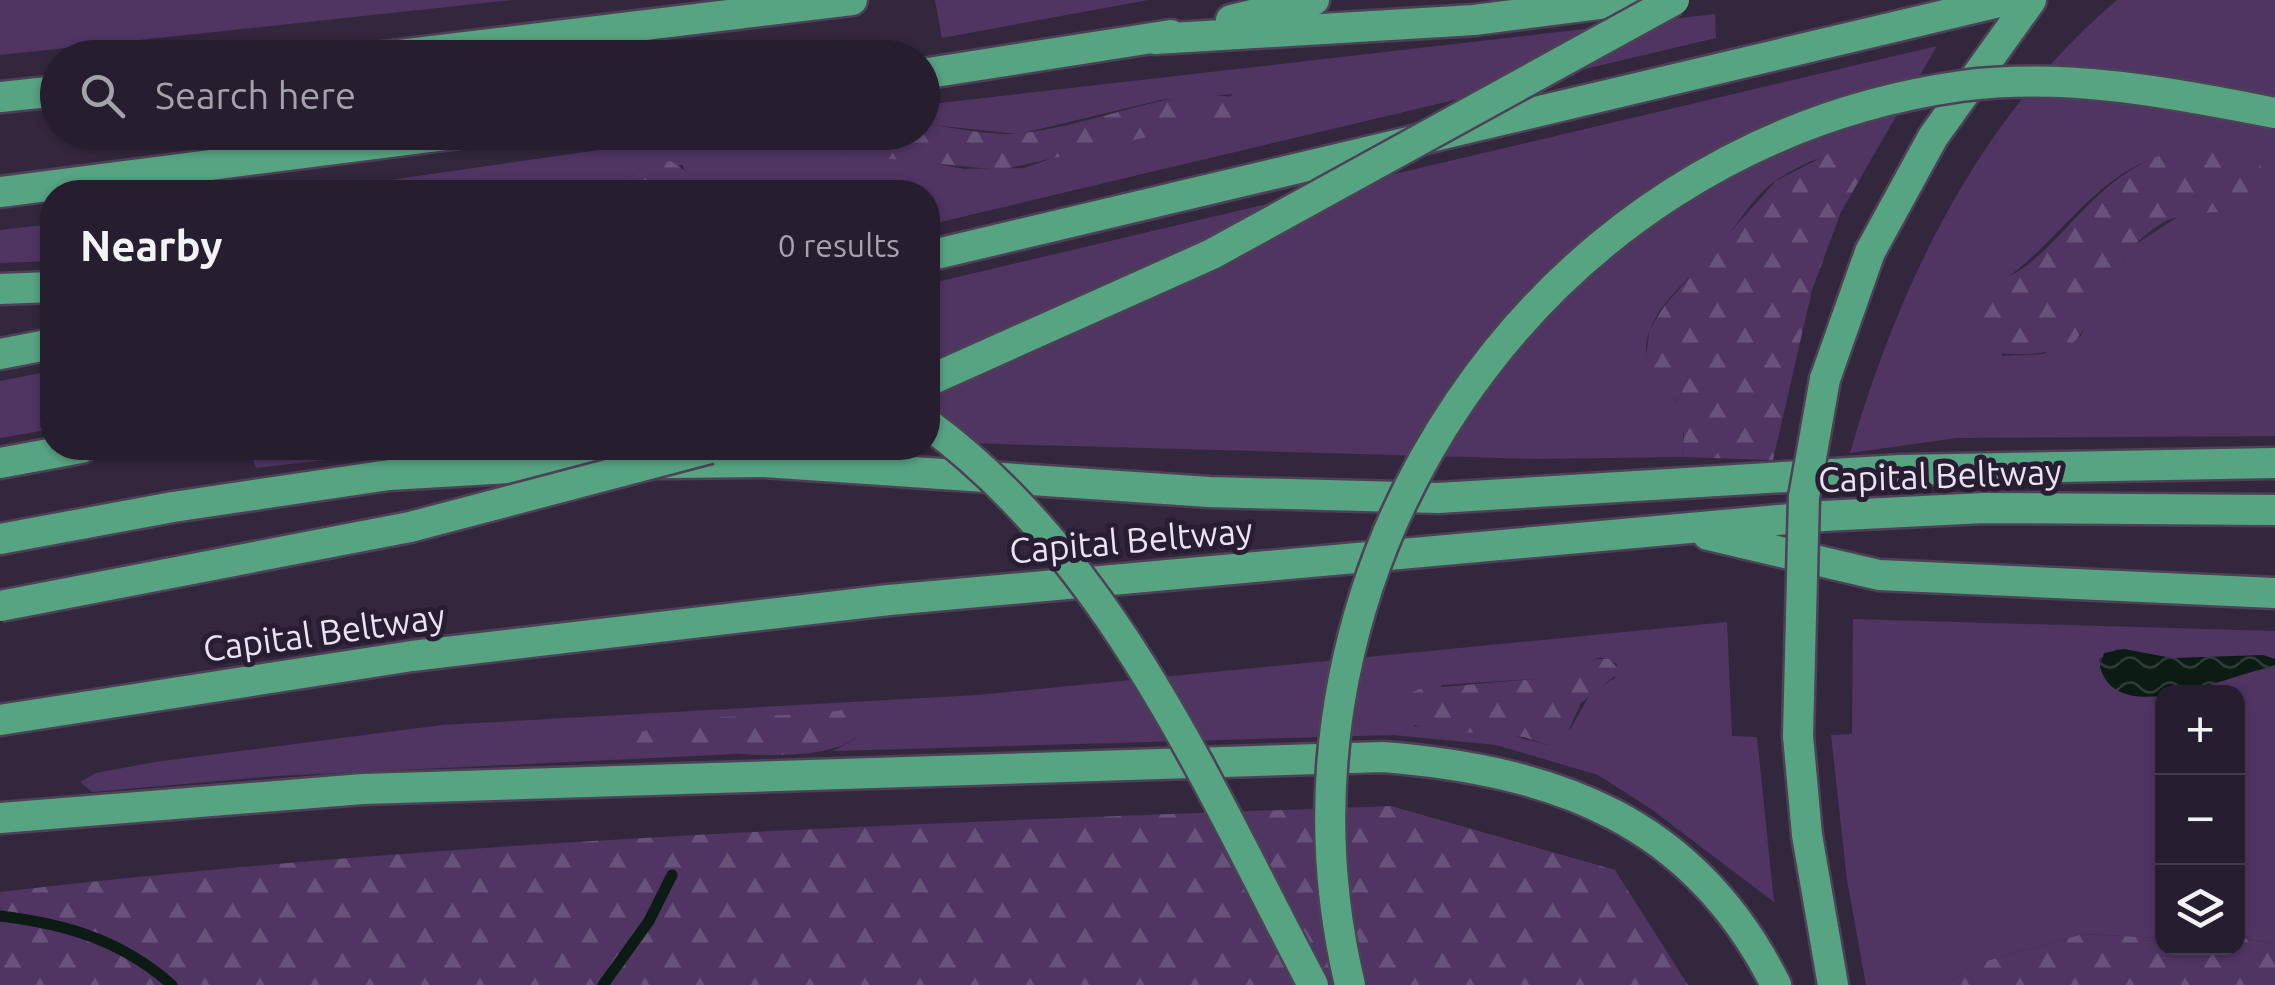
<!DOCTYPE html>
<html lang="en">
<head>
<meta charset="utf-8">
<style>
	:root { --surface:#261d2e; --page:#322a3a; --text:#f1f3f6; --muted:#a4a2aa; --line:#423b4a }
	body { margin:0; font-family:Ubuntu,sans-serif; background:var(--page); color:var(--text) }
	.controls { position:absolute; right:30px; bottom:30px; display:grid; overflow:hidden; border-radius:20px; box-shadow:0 2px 8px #0004 }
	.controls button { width:90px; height:90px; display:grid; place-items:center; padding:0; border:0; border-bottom:2px solid var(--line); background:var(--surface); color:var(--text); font:50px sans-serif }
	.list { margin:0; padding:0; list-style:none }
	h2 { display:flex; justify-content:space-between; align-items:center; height:130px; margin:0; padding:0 40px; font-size:42px }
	h2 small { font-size:32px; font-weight:400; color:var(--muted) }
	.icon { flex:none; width:55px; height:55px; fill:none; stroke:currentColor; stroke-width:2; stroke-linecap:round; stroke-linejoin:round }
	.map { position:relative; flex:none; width:2275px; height:985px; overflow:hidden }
	.search { position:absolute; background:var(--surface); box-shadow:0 2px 8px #0004; left:40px; top:40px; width:900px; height:110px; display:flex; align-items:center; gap:25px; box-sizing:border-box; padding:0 35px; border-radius:55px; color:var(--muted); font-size:38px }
	.panel { position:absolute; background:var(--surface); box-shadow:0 2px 8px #0004; left:40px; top:180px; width:900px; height:280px; border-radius:40px }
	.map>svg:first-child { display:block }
</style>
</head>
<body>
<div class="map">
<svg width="2275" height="985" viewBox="0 0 2275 985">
	<defs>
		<pattern id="forest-firs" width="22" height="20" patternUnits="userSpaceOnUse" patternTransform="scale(2.5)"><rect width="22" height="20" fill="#503563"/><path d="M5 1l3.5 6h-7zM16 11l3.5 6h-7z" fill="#69527a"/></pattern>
		<pattern id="water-waves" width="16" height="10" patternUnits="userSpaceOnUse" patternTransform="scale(2.5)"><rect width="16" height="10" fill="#0c1b14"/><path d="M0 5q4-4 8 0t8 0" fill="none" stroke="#303c37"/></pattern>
	</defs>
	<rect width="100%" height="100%" fill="#33273d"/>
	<path fill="#503563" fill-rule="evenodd" d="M0,0H512L0,55Z
		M935,0H1148L942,38Z
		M2117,0H2275V436L1957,438L1850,453C1899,283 1980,116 2117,0ZM2223,144L2260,163L2133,246L2104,287L2081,336L2043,354L2002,356L1999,283C2051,250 2084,191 2140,164C2167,151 2194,148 2223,144Z
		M1715,14L1716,38L928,225V192H698L682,165L644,167L604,192H306L724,132L823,133L819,141L843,154L903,157L964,169L1024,168L1076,150L1195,125L1233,94L1161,100L1019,134L923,124V105Z
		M1937,46L1884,137C1843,150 1799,160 1765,189C1749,204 1736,226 1722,243C1697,276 1644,307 1646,354C1647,376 1663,381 1674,398C1685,415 1684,438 1682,457L1538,459L928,442V284Z
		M52,224V261L0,263V230Z
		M52,371V429L0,438V381Z
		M249,448H431L256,468Z
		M1853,619L2275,631V659L2172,658L2117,649L2099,659C2105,694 2132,699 2162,695V938L2083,934L1979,963L1945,985H1866L1847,880L1831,735L1852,734Z
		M1727,622L1732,736L1757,737L1774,902L1651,809L1598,775L1496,745L1393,735L833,751L855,739L866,705L830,715L737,717L644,730L638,744L736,754L276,776L92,792L80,782L96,773L155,762L442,725L977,695ZM1600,657L1617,664L1615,678L1590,694L1571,728L1548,745L1514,736L1414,726L1442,685L1535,679Z
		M2275,666V944L2238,937V692H2174Z"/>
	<path fill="url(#forest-firs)" d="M1205,94L1243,98L1249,105V114L1000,170L843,154L819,141L823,133L922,132L923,124C955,127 990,137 1023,133C1085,126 1142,100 1205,94Z
		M1884,137L1841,212L1812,290L1773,460L1682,457L1684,435L1676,400L1648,371L1646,355L1650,329L1665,305L1776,181L1830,153Z
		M2223,143L2260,163L2267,190C2240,224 2194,203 2159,225C2106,259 2107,311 2068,348C2039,355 1950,368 1972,308C1980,287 2009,279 2026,266C2067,234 2094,189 2141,164C2166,150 2195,147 2223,143Z
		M671,161L690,174L698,192H604L644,167Z
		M1592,659H1609L1621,671L1581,703L1565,738L1548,745L1524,737L1427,729L1406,722L1402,714L1404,697L1419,689L1535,679Z
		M866,705C882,782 691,747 649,747L638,744L632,736C698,704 795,725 866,705Z
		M1391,806L1615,870L1688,985H0V892C461,838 927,823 1391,806Z
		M2083,934L2162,938V948H2238V937L2275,944V985H1945L1979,963Z"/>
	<path fill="url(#water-waves)" d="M2124,649L2172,658L2263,655L2275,659V666C2231,673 2118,731 2100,667L2104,653Z"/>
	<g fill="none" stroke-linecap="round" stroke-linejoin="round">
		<path stroke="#0c1b14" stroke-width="11" d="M0,916C66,924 121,940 172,985
			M603,985L649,921L672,875"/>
		<defs>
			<path id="highway" d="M1231,20L1314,0
				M1155,39L1474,20L1630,0
				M374,58L852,0
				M922,74L1171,35
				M0,97L58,91
				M0,192L468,132
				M928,256L2008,0
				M0,289L52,287
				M0,354L52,344
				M1825,379L1870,252L1933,137L2031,0
				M0,463L81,448
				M1708,535L1879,575L2275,593
				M0,539L173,507L389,475L576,464L764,462L1209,492L1438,498L1900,470L2275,463
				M0,720L412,656L889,600L1823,516L1984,508L2275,510
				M1798,736L1807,835L1833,985
				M0,818L363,789L1383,757C1556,771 1694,820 1776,985"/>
		</defs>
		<use href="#highway" stroke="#4d4255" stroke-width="35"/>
		<use href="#highway" stroke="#57a483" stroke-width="30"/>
		<defs>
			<path id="highway-bridge" d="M928,381L1212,254L1674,0
				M928,424C1114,561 1208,787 1313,985
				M0,606L410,527L710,448
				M1798,736L1804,497L1825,379
				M1350,985C1251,570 1536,146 1961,86C2066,72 2173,93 2275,113"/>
		</defs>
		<use href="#highway-bridge" stroke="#4d4255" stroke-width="35" stroke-linecap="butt"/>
		<use href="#highway-bridge" stroke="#57a483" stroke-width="30"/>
	</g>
	<g text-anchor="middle" stroke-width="10" stroke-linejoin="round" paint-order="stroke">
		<g font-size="35" fill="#ebe3f2" stroke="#291d33">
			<text transform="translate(1940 476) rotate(-2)" y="12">Capital Beltway</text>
			<text transform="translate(1131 541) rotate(-5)" y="12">Capital Beltway</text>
			<text transform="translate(324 633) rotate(-8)" y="12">Capital Beltway</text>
		</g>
	</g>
</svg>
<div class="controls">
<button>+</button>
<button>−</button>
<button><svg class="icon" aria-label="layers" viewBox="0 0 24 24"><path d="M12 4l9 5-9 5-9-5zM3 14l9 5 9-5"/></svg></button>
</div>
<div class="search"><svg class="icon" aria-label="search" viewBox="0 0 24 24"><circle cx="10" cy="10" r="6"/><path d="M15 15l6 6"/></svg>Search here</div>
<section class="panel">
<h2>Nearby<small>0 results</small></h2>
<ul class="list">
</ul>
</section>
</div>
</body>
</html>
